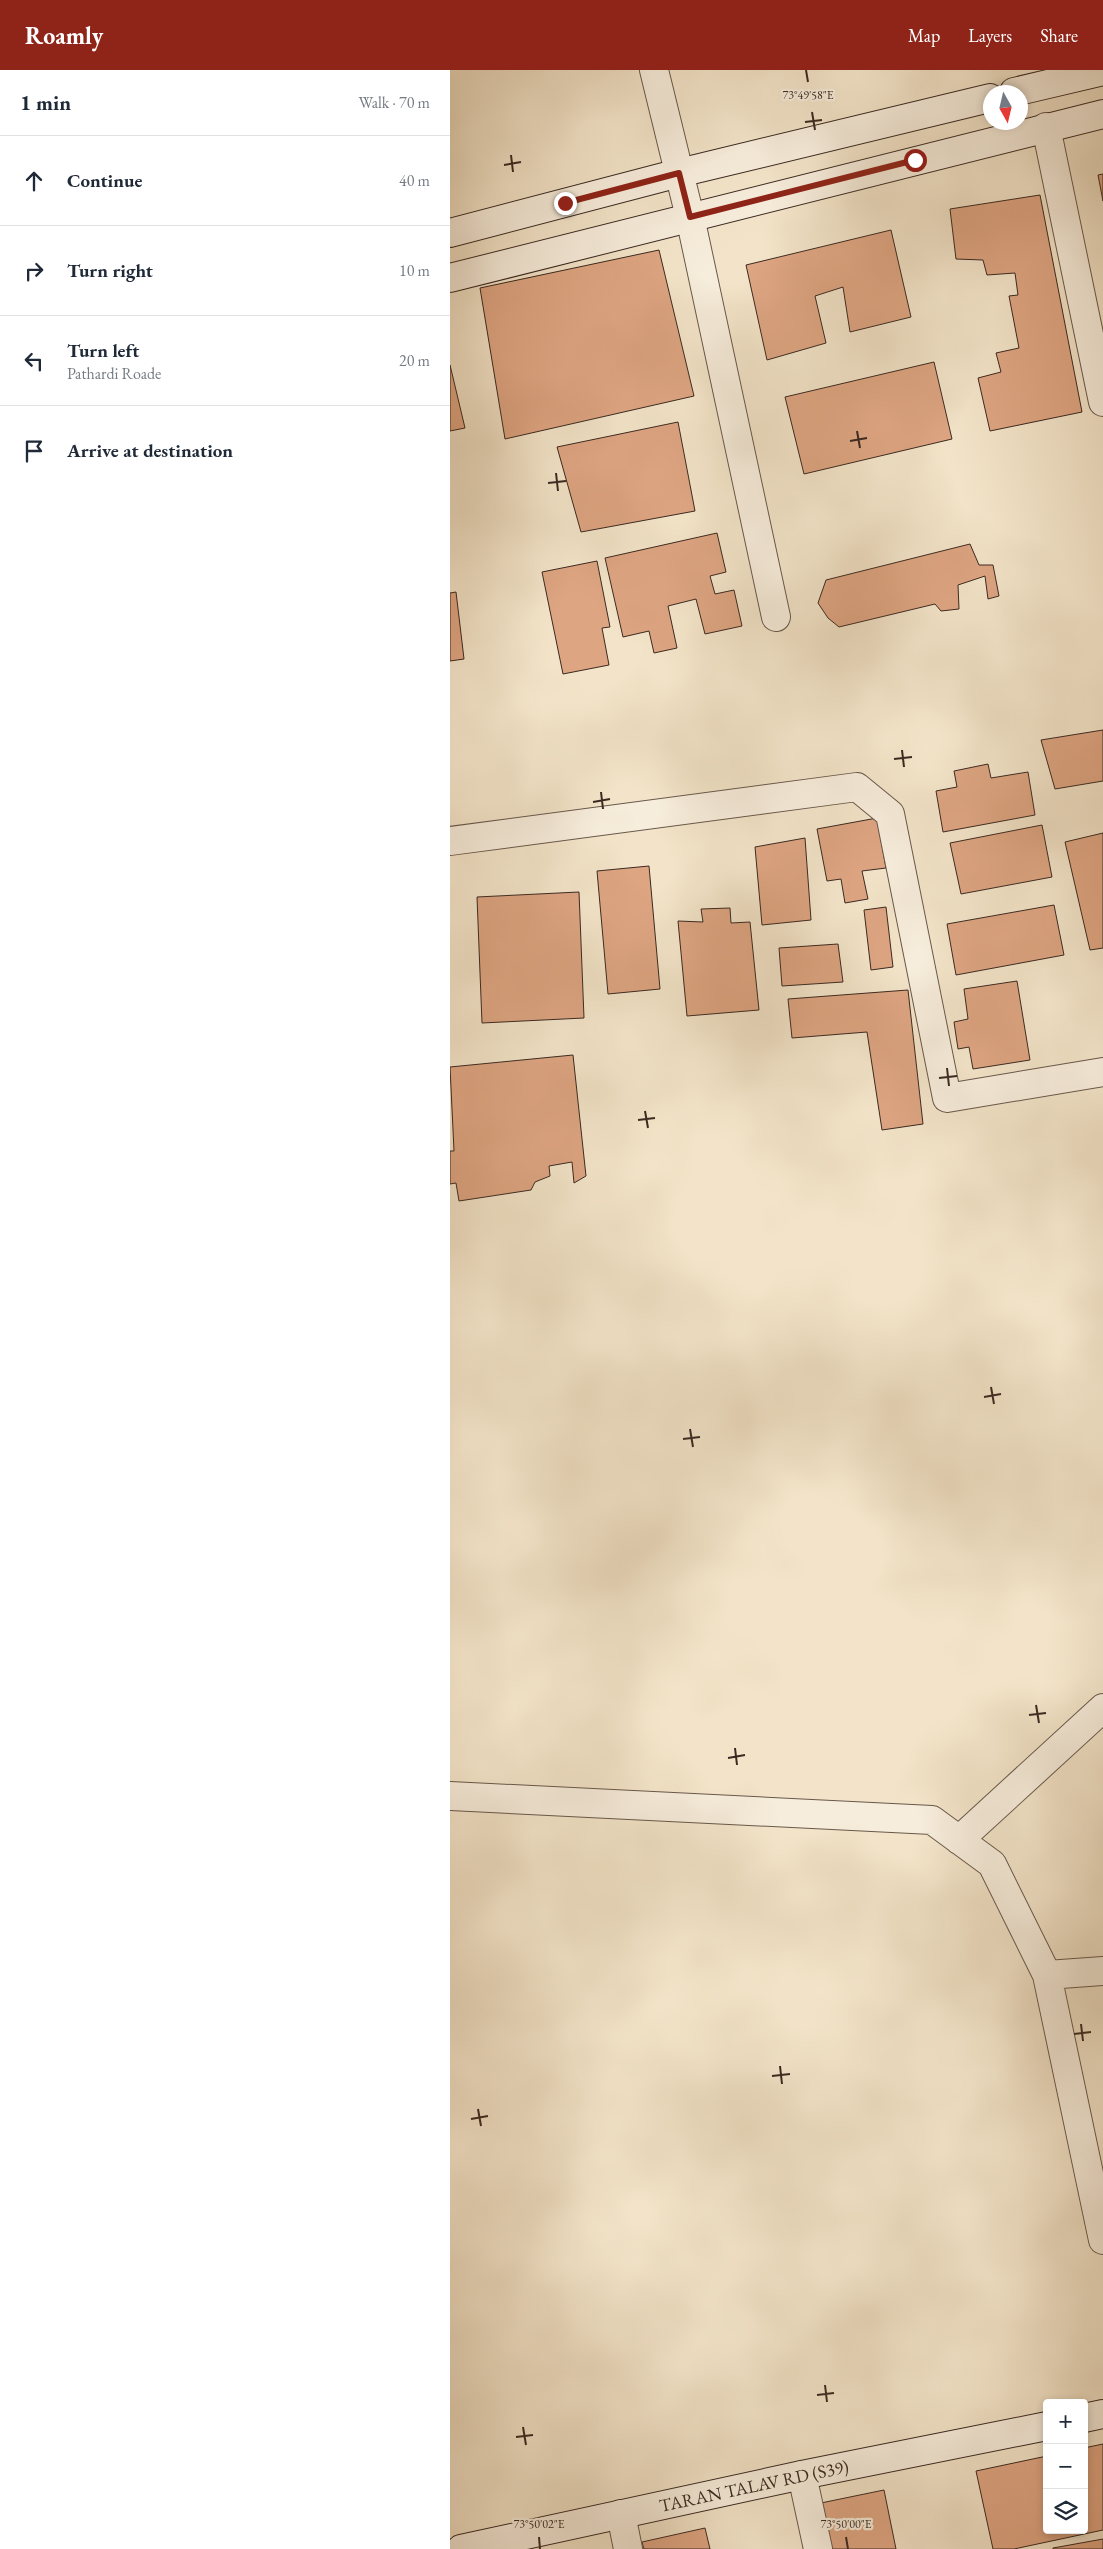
<!DOCTYPE html>
<html lang="en">
<head>
<meta charset="utf-8">
<style>
	:root { --surface:#fff; --page:#f6f6f7; --text:#1f2937; --muted:#747a83; --line:#e0e1e3; --accent:#8f2418 }
	body { margin:0; font-family:"EB Garamond",serif; background:var(--page); color:var(--text) }
	.controls { position:absolute; right:15px; bottom:15px; display:grid; overflow:hidden; border-radius:5px; box-shadow:0 2px 8px #0003 }
	.controls button { width:45px; height:45px; display:grid; place-items:center; padding:0; border:0; border-bottom:1px solid var(--line); background:var(--surface); color:var(--text); font:25px sans-serif }
	.compass { position:absolute; left:533px; top:15px; width:45px; height:45px; border-radius:50%; background:var(--surface); box-shadow:0 2px 8px #0003; rotate:172deg }
	.stop { position:absolute; width:15px; height:15px; margin:-11px; border:4px solid #8f2418; border-radius:50%; background:#fff }
	.stop.end { background:#8f2418; border-color:#fff; box-shadow:0 1px 5px #0008 }
	.list { margin:0; padding:0; list-style:none }
	h2 { display:flex; justify-content:space-between; align-items:center; height:65px; margin:0; padding:0 20px; font-size:21px }
	h2 small { font-size:16px; font-weight:400; color:var(--muted) }
	.list li { display:grid; grid-template-columns:32px 1fr auto; gap:15px; align-items:center; box-sizing:border-box; height:90px; padding:0 20px; border-top:1px solid var(--line) }
	.list b { display:block; font-size:19px; white-space:nowrap }
	.list p { margin:0; font-size:16px; white-space:nowrap; color:var(--muted) }
	.list em { font-size:16px; font-style:normal; color:var(--muted) }
	.icon { flex:none; width:28px; height:28px; fill:none; stroke:currentColor; stroke-width:2; stroke-linecap:round; stroke-linejoin:round }
	.map { position:relative; flex:none; width:653px; height:2479px; overflow:hidden }
	header { display:flex; align-items:center; gap:30px; box-sizing:border-box; height:70px; padding:0 25px; background:var(--accent); color:#fff }
	header strong { font-size:24px }
	nav { display:flex; gap:28px; margin-inline-start:auto; font-size:18px }
	main { display:flex }
	aside { flex:1; background:var(--surface) }
	.map>svg:first-child { display:block }
</style>
</head>
<body>
<header>
<strong>Roamly</strong>
<nav><a>Map</a><a>Layers</a><a>Share</a></nav>
</header>
<main>
<aside>
<h2>1 min<small>Walk · 70 m</small></h2>
<ul class="list">
<li><svg class="icon" aria-label="ahead" viewBox="0 0 24 24"><path d="M12 20V5M6 11l6-6 6 6"/></svg><div><b>Continue</b></div><em>40 m</em></li>
<li><svg class="icon" aria-label="right" viewBox="0 0 24 24"><path d="M7 20v-9h11M14 6l5 5-5 5"/></svg><div><b>Turn right</b></div><em>10 m</em></li>
<li><svg class="icon" aria-label="left" viewBox="0 0 24 24"><path d="M17 20v-9H6M10 6l-5 5 5 5"/></svg><div><b>Turn left</b><p>Pathardi Roade</p></div><em>20 m</em></li>
<li><svg class="icon" aria-label="arrive" viewBox="0 0 24 24"><path d="M6 21V4h12l-3 4 3 4H6"/></svg><div><b>Arrive at destination</b></div></li>
</ul>
</aside>
<div class="map">
<svg width="653" height="2479" viewBox="0 0 653 2479">
	<rect width="100%" height="100%" fill="#f3e4c9"/>
	<filter id="stains"><feTurbulence type="fractalNoise" baseFrequency=".004" numOctaves="4"/><feColorMatrix values="0 0 0 0 .2 0 0 0 0 .09 0 0 0 0 .02 0 0 0 .5 -.17"/></filter>
	<radialGradient id="worn" r=".72"><stop offset=".6" stop-color="#630" stop-opacity="0"/><stop offset="1" stop-color="#630" stop-opacity=".3"/></radialGradient>
	<path fill="#dea582" stroke="#3a2921" d="M653,104V131L648,105Z
		M590,125L632,342L540,361L528,308L551,302L546,283L569,278L559,226L568,225L565,203L537,205L533,190L506,189L500,139Z
		M441,160L461,247L400,262L393,217L365,226L376,273L317,290L296,195Z
		M209,180L244,326L55,369L30,218Z
		M484,292L502,369L354,404L335,327Z
		M0,295L15,358L0,361Z
		M228,352L245,441L131,462L107,377Z
		M267,463L276,502L260,506L265,524L284,520L292,556L255,564L246,529L218,536L227,578L204,583L199,561L173,567L155,488Z
		M520,474L529,495H543L549,526L538,529L535,506L508,515L509,539L491,541L485,534L389,557L378,548L368,533L376,510Z
		M147,491L160,557L152,558L159,595L113,604L92,502Z
		M6,522L14,589L0,591V523Z
		M653,660V711L605,719L591,670Z
		M538,694L541,708L578,702L585,745L493,762L486,721L507,717L504,701Z
		M427,748L436,798L412,801L418,829L395,833L391,809L377,811L367,759Z
		M592,755L602,807L511,824L500,773Z
		M653,763V878L640,880L615,772Z
		M355,768L361,850L312,855L305,777Z
		M199,796L210,919L158,924L147,801Z
		M129,822L134,948L32,953L27,827Z
		M604,835L614,885L506,905L497,854Z
		M436,837L443,897L421,900L414,840Z
		M280,838L281,853L300,852L309,940L237,946L228,851L253,852L251,839Z
		M388,874L393,912L332,916L329,878Z
		M567,911L580,990L523,999L519,977L508,979L504,952L518,949L514,919Z
		M458,920L473,1054L432,1060L417,962L342,968L338,929Z
		M123,985L136,1106L124,1113L122,1092L99,1096L100,1106L85,1112L81,1120L9,1131L6,1113L0,1114V1081H4L0,997Z
		M653,2374V2460L564,2479H543L526,2401L597,2386V2460H634V2378Z
		M434,2420L446,2479H375L366,2434Z
		M255,2458L260,2479H194L192,2472Z
		M653,2469V2479H603V2478Z"/>
	<g fill="none" stroke-linecap="round" stroke-linejoin="round">
		<defs>
			<path id="street" d="M204,0L240,147L326,547
				M596,57L653,332
				M0,771L407,717L440,744L497,1028L653,1002
				M0,1726L482,1750L542,1794L597,1905L653,2170
				M509,1770L653,1638
				M597,1905L653,1901
				M352,2405L368,2479
				M171,2444L178,2479"/>
			<path id="secondary" d="M564,22L653,1
				M0,163L229,103L540,28
				M0,208L653,44
				M634,2348L653,2344
				M11,2479L352,2405L597,2356"/>
		</defs>
		<use href="#street" stroke="#68584b" stroke-width="30"/>
		<use href="#secondary" stroke="#3a2921" stroke-width="30"/>
		<use href="#street" stroke="#f7eddc" stroke-width="28"/>
		<use href="#secondary" stroke="#f7eddc" stroke-width="28"/>
	</g>
	<g fill="none" stroke-linecap="round" stroke-linejoin="round">
		<path stroke="#8f2418" stroke-width="6" d="M115,133L229,103L240,147L465,90"/>
	</g>
	<path fill="none" stroke="#3a2921" stroke-width="2" d="M356,0L358,12M362,42L365,60M355,52L372,50M61,85L63,102M54,95L71,92M407,361L410,378M400,371L417,368M106,403L108,421M98,413L116,411M452,680L454,697M444,689L462,687M151,722L153,739M143,732L160,729M497,998L499,1016M489,1008L507,1006M195,1041L198,1058M188,1050L205,1048M541,1317L544,1334M534,1327L551,1324M240,1359L243,1377M233,1369L250,1367M586,1635L589,1653M579,1645L596,1643M285,1678L287,1695M278,1688L295,1685M631,1954L633,1971M624,1964L641,1962M330,1996L332,2014M322,2006L340,2004M28,2039L31,2056M21,2049L38,2046M375,2315L377,2332M367,2325L384,2323M73,2357L76,2375M66,2367L83,2365M89,2467L90,2479M396,2467L398,2479"/>
	<g text-anchor="middle" stroke-width="4.5" stroke-linejoin="round" paint-order="stroke">
		<g font-size="18" fill="#3a2921" stroke="#f7eddc">
			<text transform="translate(304 2416) rotate(-12)" y="6">TARAN TALAV RD (S39)</text>
		</g>
	</g>
	<g font-size="12" text-anchor="middle" fill="#3a2921" stroke="#f7eddc" stroke-width="4.5" stroke-linejoin="round" paint-order="stroke">
		<text x="358" y="29">73°49'58"E</text>
		<text x="89" y="2458">73°50'02"E</text>
		<text x="396" y="2458">73°50'00"E</text>
	</g>
	<rect width="100%" height="100%" filter="url(#stains)"/>
	<rect width="100%" height="100%" fill="url(#worn)"/>
</svg>
<div class="controls">
<button>+</button>
<button>−</button>
<button><svg class="icon" aria-label="layers" viewBox="0 0 24 24"><path d="M12 4l9 5-9 5-9-5zM3 14l9 5 9-5"/></svg></button>
</div>
<svg class="compass" viewBox="-18 -18 36 36"><path d="M0-13l5 13h-10z" fill="#e53935"/><path d="M0 13l5-13h-10z" fill="#747a83"/></svg>
<div class="stop" style="left:465px;top:90px"></div>
<div class="stop end" style="left:115px;top:133px"></div>
</div>
</main>
</body>
</html>
